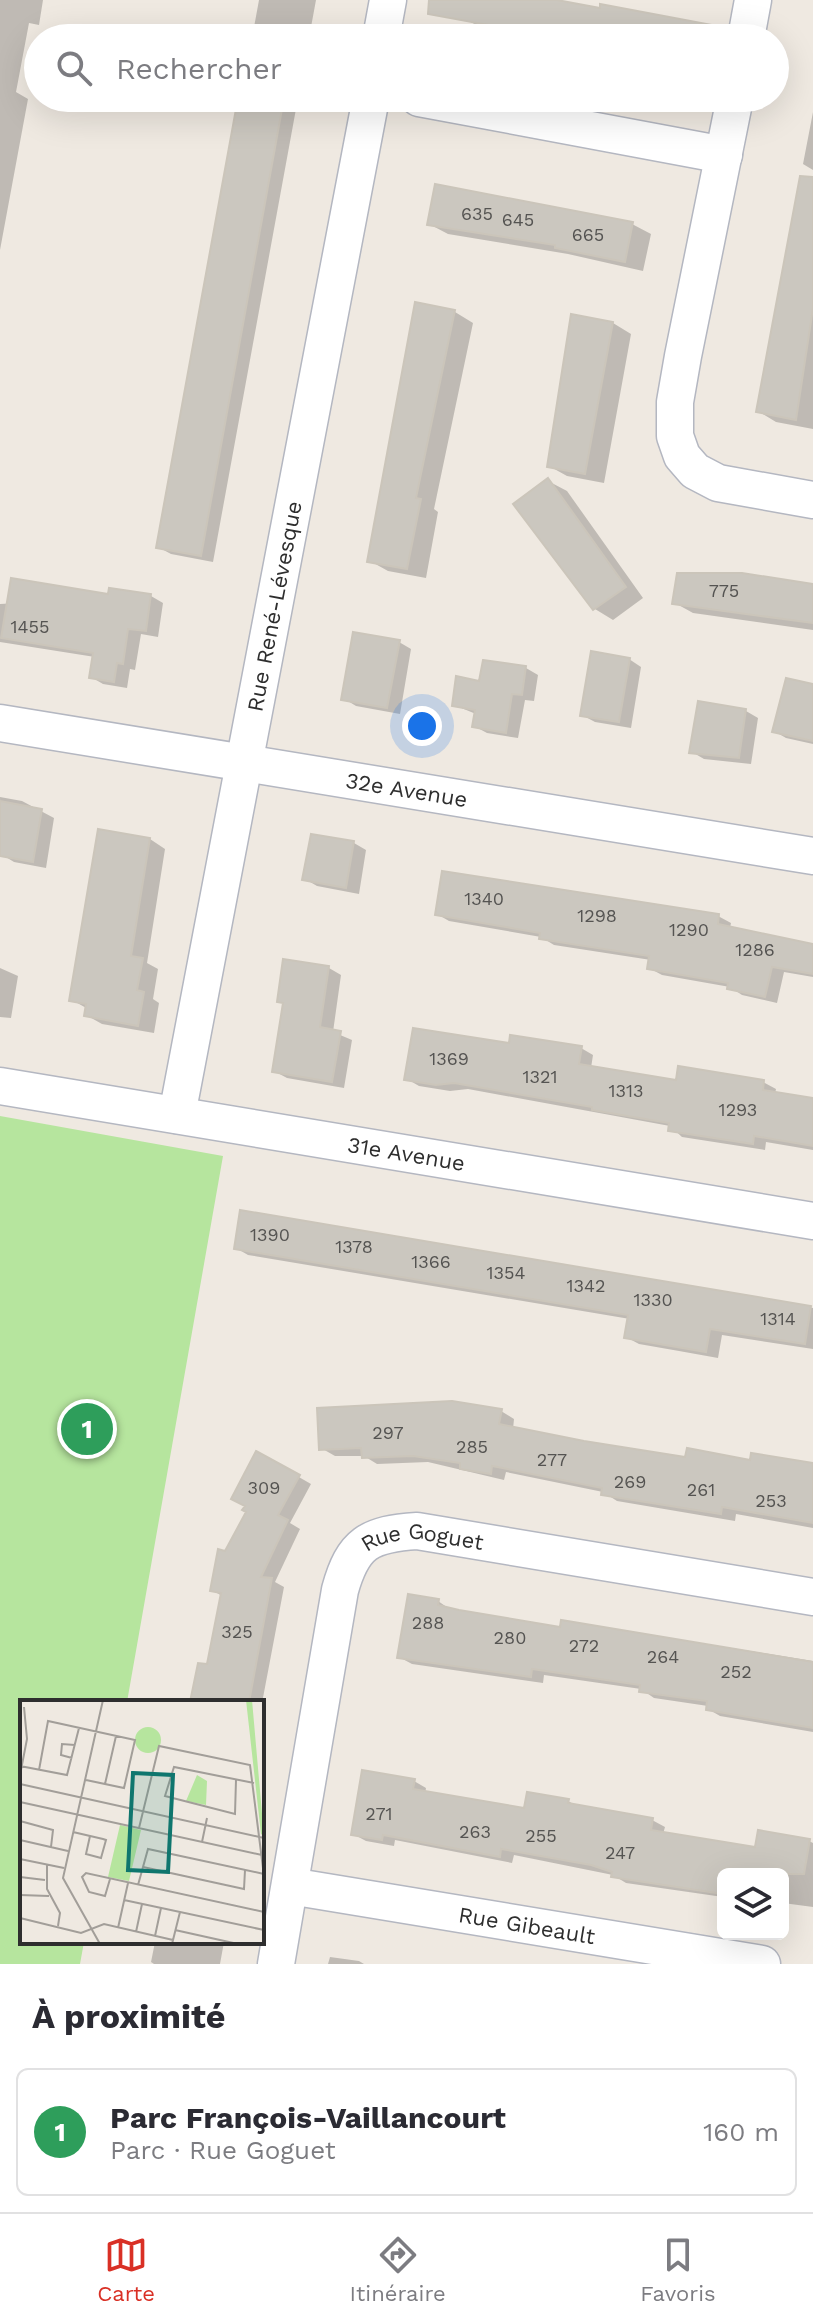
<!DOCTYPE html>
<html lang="fr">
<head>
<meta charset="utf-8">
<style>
	:root { --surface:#fff; --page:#f7f7f7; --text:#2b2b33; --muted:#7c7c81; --line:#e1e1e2; --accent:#d93025 }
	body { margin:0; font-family:"Work Sans",sans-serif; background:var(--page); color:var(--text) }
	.controls { position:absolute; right:24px; bottom:24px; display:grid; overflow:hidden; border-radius:12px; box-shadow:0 8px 32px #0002 }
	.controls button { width:72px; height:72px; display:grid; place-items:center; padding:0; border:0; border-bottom:2px solid var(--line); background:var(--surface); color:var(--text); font:40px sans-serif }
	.you { position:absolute; left:422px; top:726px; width:28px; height:28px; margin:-20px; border:6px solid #fff; border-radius:50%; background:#1a73e8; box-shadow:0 0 0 12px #1a73e833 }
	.badge { display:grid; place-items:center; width:52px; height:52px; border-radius:50%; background:var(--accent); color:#fff; font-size:26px; font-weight:700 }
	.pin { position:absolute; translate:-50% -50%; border:4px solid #fff; box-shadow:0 2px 8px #0006 }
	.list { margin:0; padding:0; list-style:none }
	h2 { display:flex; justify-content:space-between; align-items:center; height:104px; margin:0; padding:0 32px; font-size:34px }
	h2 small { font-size:26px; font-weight:400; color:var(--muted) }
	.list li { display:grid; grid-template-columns:52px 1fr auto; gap:24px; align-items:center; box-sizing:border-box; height:128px; margin:0 16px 16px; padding:0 16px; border:2px solid var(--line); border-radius:12px }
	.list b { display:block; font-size:30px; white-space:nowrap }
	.list p { margin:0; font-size:26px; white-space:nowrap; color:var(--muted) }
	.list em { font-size:26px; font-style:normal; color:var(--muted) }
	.icon { flex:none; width:44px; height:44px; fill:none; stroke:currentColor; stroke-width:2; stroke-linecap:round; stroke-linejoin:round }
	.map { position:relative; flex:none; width:813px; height:1964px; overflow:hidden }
	.search { position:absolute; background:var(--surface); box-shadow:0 8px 32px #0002; left:24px; right:24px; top:24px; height:88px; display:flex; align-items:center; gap:20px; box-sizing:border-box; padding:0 28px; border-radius:44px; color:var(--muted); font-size:30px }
	.sheet { height:248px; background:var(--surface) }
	nav { display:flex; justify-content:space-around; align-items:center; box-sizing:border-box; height:112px; border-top:2px solid var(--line); background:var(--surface); font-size:22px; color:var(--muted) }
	nav a { display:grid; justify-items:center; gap:4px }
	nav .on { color:var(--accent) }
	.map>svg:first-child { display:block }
</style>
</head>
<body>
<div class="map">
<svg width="813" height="1964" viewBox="0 0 813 1964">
	<rect width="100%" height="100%" fill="#efe9e1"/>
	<path fill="#b6e59e" d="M0,1116L223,1156L127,1702H22V1942H84L80,1964H0Z"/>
	<path fill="#0003" d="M0,0H43L39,25L29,23L16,92L28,99L0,250Z
		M259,0H316L309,38H252Z
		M471,0H553L686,38H528L486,30L467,20Z
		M241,98H298L213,562L171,554L158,547Z
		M813,112V170L803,164Z
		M813,221V429L776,422L758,411Z
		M429,224H632L651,234L643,271L568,254L448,234Z
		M417,305L455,312L473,323L434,509L438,512L426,578L388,571L370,561Z
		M613,323L631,334L604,483L567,476L549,466Z
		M548,481L567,491L643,598L613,620L595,609L516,505Z
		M813,587V630L693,613L675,603Z
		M151,596L163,603L158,637L141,634L135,670L130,669L127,688L103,684L91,677L95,657L0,642V604Z
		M399,642L411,649L400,714L356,706L343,698Z
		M629,659L641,667L631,728L595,722L582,715Z
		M526,668L538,675L534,701L525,700L518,738L487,733L474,726L476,714L454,705L481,683Z
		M813,686V744L786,738L774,731Z
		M700,703L746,711L758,718L751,764L704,759L692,752Z
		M0,797L22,801L54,818L46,868L14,862L1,854Z
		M150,839L165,849L147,963L158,969L153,999L159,1003L154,1033L102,1024L86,1015L88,1009L72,1000Z
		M354,843L366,850L359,894L317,886L305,879Z
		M437,914L718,916L731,923L730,928L813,946V977L784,972L777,1003L742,995L730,987L662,975L649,968L651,960L554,945L541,937L449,921Z
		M0,968L18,976L11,1018L0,1017Z
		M329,968L341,975L333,1032L352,1040L344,1088L287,1078L274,1071L285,1004L279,1001Z
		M511,1045L581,1048L593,1055L591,1068L678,1082H763L776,1089L775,1094L813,1100V1150L766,1142L765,1150L682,1137L670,1126L468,1089L450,1091L419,1086L407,1079Z
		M242,1213L813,1308V1349L722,1335L718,1358L679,1351L639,1344L626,1337L630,1319L248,1255L236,1248Z
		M501,1411L514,1419L513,1429L687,1459L813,1471V1528L736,1514L735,1521L617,1501L603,1492L506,1472L504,1480L428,1462L377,1464L364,1456H335L321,1448Z
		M257,1453L311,1484L290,1523L300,1529L275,1582L284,1587L262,1703L193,1702L209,1667L222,1596L212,1590L226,1553L249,1511Z
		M438,1601L451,1610L562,1629L669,1638L813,1661V1732L720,1716L708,1709V1706L654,1698L641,1689L544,1675L543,1683L412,1664L399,1657Z
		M414,1781L426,1788L425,1794L526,1810L568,1801L579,1807L652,1820L665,1827L663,1834L757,1849L809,1841L813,1843V1907L783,1903V1874H723V1897L626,1883L613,1875L514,1855L512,1863L395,1840L394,1846L366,1841L353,1834Z
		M155,1942H224L220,1964H154L151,1962Z
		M330,1957L359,1961L364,1964H328Z"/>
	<path fill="#cbc7bf" stroke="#cbc5ba" stroke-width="2" d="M429,0H557L600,8V4L712,25L710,38H560L428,14Z
		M238,98H284L201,556L156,548Z
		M800,176L813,177V308L796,420L756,412Z
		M435,184L633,222L625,262L555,248V245L427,225Z
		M415,302L455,310L416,498L421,499L407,569L367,562Z
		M571,314L613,322L585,474L547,467Z
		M548,478L626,587L593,610L513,504Z
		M677,573H742L813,584V623L672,604Z
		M11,578L108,594L109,588L151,594L146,631L128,629L123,664L117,663L114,682L89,678L93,653L1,638Z
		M353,632L400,640L387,708L341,700Z
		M591,651L630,658L619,722L580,716Z
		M483,660L526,666L522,695L512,694L506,733L472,727L475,710L452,706L456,676L479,681Z
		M786,678L813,684V741L772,732Z
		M698,701L746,709L739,758L689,753Z
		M0,801L42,809L33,862L0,856Z
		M98,829L150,838L131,956L143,958L137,990L144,992L138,1026L84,1016L86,1004L69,1001Z
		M311,834L354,841L346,888L302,880Z
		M442,871L719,914L718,924L813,944V974L772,967L765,997L727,989L728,983L647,969L649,956L539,939L540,933L435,915Z
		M283,959L329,966L320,1027L341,1031L332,1082L272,1072L283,1003L277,1002Z
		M413,1028L509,1043L510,1035L582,1046L579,1064L676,1080L678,1066L764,1080L763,1090L813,1098V1146L754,1136L753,1144L668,1131L669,1123L592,1110V1107L454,1083L436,1085L404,1080Z
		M240,1210L811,1306L805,1344L710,1329L706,1352L624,1338L628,1315L234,1249Z
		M452,1401L502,1409L499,1424L584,1441L685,1457L687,1448L750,1460L751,1453L813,1463V1523L722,1507L721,1514L601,1495L602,1488L492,1466L491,1474L460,1469V1463L413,1456L362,1458L361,1448L319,1450L317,1408Z
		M256,1451L300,1475L278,1515L288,1520L261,1577L272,1578L249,1702H190L198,1663L207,1664L221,1593L210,1591L218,1549L225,1551L246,1512L242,1510L245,1506L231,1499Z
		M408,1594L439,1599L438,1605L459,1610L560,1627L561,1620L813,1662V1728L706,1710L707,1701L639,1692L640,1685L532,1669L531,1677L397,1658Z
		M362,1770L415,1779L413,1789L524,1808L527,1792L569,1799L568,1803L653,1818L651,1830L755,1847L758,1830L810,1839L804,1874H723V1894L611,1877L612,1872L591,1865L501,1849L500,1857L383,1835L382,1840L351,1835Z"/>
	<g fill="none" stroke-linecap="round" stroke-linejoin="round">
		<defs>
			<g id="minor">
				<path d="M381,38L388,0"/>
				<path d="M746,38L753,0"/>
				<path d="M419,98L724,155"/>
				<path d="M735,98L683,356L675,402V436L682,456L695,471L718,483L813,500"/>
				<path id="s1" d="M0,723L813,856"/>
				<path id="s2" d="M0,1086L813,1221"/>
				<path id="s3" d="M177,1115L371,98"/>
				<path id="s4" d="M290,1886L762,1964"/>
				<path id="s5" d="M276,1964L340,1590C353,1543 369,1534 417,1531L813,1597"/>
			</g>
		</defs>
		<use href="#minor" stroke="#b4b7c1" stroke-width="39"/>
		<use href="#minor" stroke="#fff" stroke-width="36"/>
	</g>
	<g text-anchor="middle" stroke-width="6" stroke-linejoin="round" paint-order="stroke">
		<g font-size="18" fill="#555452">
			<text x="477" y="220">635</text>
			<text x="518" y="226">645</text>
			<text x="588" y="241">665</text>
			<text x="724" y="597">775</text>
			<text x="30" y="633">1455</text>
			<text x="484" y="905">1340</text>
			<text x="597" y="922">1298</text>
			<text x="689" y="936">1290</text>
			<text x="755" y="956">1286</text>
			<text x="449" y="1065">1369</text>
			<text x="540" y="1083">1321</text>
			<text x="626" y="1097">1313</text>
			<text x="738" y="1116">1293</text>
			<text x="270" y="1241">1390</text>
			<text x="354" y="1253">1378</text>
			<text x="431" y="1268">1366</text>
			<text x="506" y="1279">1354</text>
			<text x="586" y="1292">1342</text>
			<text x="653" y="1306">1330</text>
			<text x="778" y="1325">1314</text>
			<text x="388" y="1439">297</text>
			<text x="472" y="1453">285</text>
			<text x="552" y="1466">277</text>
			<text x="630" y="1488">269</text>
			<text x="264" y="1494">309</text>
			<text x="701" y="1496">261</text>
			<text x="771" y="1507">253</text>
			<text x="428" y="1629">288</text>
			<text x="237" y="1638">325</text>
			<text x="510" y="1644">280</text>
			<text x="584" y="1652">272</text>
			<text x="663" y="1663">264</text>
			<text x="736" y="1678">252</text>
			<text x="379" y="1820">271</text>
			<text x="475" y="1838">263</text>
			<text x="541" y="1842">255</text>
			<text x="620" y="1859">247</text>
		</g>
		<g font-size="22" fill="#2e2e2e" stroke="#fff">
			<text dy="8" stroke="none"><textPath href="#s3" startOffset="518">Rue René-Lévesque</textPath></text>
			<text dy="8" stroke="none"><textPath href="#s1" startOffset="412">32e Avenue</textPath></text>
			<text dy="8" stroke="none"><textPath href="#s2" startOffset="412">31e Avenue</textPath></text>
			<text dy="8" stroke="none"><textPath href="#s5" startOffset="492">Rue Goguet</textPath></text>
			<text dy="8" stroke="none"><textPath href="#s4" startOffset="240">Rue Gibeault</textPath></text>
		</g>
	</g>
	<g transform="translate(20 1700)">
		<rect width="244" height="244" fill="#efe9e1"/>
		<path d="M226,0H232L244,136L241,134ZM115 40a13 13 0 1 1 26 0a13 13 0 1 1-26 0ZM177,75L187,81L186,105L166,101ZM100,125L121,130L109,181L88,177Z" fill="#b6e59e"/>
		<path fill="none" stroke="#a29e99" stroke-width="2" d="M52,58L41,55L42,44L55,45M0,66L47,75L59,28M19,70L28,21L115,40L104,88L66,80M0,75L7,39L4,7M216,80L215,114L145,96L154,67L234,83M0,84L244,138M85,84L96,36M0,102L242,155M0,121L33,130L31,147M119,128L139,46L230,65L244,176M53,132L83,139L86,140L81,158L66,154L70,136M0,140L48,151M182,142L187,118M0,159L44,168M27,165V189L40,213L38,226M123,167L224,189L225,170M0,177L25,180M90,179L85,196L69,192L62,177L66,173L244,212M118,185L128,149L244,174M0,195L29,196M104,200L244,230M0,218L61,233L84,224L153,240M98,228L108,183M155,230L218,244M116,232L122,204M135,236L141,208M80,244L43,178L83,0M152,244L160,212"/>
		<path fill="#0f766e" fill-opacity="0.15" stroke="#0f766e" stroke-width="4" d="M113,73L153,75L148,172L108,170Z"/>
		<rect width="244" height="244" fill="none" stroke="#2e2e2e" stroke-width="4"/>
	</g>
</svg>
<div class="controls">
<button><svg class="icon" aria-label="layers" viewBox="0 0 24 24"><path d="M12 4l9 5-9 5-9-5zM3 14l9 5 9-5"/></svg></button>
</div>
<div class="you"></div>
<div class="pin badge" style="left:87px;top:1429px;background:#2e9e5b">1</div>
<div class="search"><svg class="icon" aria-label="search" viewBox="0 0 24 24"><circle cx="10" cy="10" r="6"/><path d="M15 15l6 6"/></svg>Rechercher</div>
</div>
<section class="sheet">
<h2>À proximité<small></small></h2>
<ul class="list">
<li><span class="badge" style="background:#2e9e5b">1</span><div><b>Parc François-Vaillancourt</b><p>Parc · Rue Goguet</p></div><em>160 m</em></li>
</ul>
</section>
<nav>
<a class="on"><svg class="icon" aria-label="map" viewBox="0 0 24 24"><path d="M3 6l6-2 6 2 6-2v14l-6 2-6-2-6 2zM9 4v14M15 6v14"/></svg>Carte</a>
<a><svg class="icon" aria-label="directions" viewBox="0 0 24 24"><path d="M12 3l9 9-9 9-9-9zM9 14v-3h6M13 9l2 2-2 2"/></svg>Itinéraire</a>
<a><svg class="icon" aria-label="saved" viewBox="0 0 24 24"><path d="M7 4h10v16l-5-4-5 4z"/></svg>Favoris</a>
</nav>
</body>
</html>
